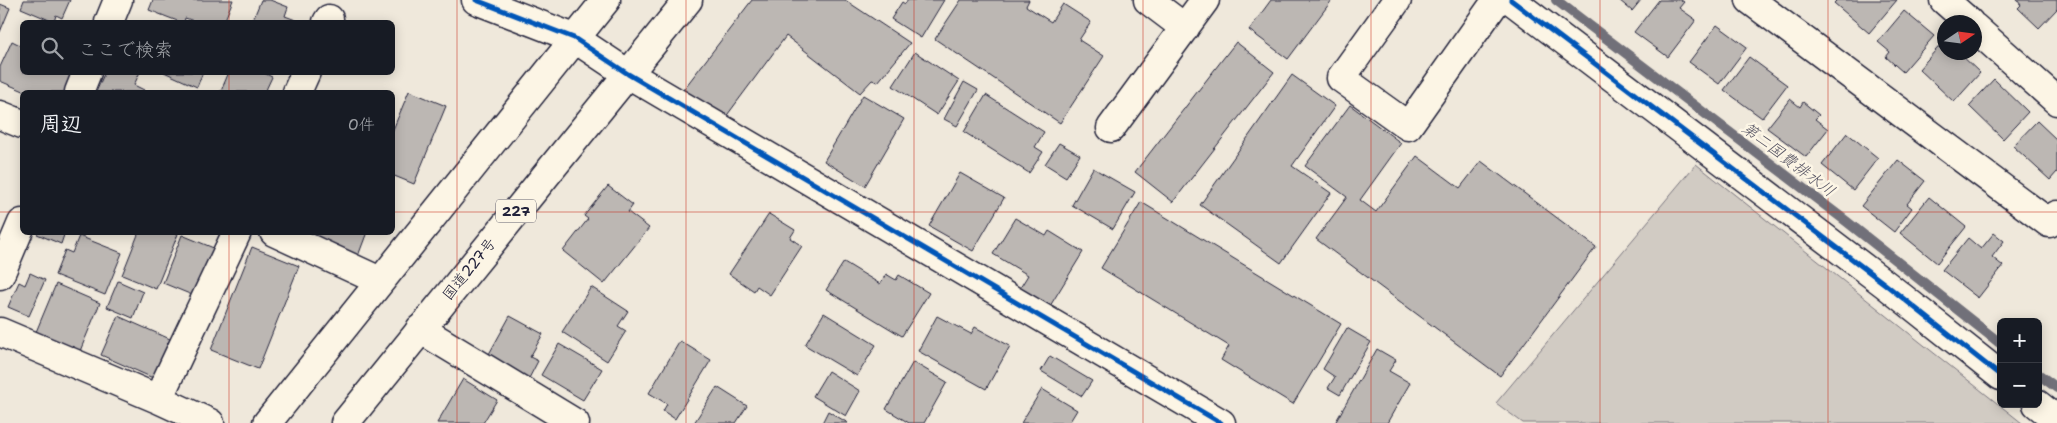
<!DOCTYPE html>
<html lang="ja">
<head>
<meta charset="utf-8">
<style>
	:root { --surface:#171b24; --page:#242831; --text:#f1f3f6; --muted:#9ea1a6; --line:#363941 }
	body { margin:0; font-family:"Shantell Sans","Klee One",sans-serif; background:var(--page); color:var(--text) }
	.controls { position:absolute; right:15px; bottom:15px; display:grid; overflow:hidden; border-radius:8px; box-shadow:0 2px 12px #0003 }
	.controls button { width:45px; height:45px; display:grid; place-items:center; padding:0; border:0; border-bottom:1px solid var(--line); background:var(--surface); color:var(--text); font:25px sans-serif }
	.compass { position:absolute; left:1937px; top:15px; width:45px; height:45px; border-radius:50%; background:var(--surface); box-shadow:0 2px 12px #0003; rotate:77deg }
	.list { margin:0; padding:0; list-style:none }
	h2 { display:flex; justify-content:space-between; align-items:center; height:65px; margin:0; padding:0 20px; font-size:21px }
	h2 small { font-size:16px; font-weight:400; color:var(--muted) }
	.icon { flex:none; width:28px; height:28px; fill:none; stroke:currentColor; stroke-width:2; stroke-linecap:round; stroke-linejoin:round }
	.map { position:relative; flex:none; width:2057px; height:423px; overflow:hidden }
	.search { position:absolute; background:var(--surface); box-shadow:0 2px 12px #0003; left:20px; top:20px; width:375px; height:55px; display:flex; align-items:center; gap:12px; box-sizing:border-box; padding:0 18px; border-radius:8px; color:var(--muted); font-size:19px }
	.panel { position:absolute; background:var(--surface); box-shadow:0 2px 12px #0003; left:20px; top:90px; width:375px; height:145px; border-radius:8px }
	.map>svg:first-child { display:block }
</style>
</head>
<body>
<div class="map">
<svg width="2057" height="423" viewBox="0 0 2057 423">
	<rect width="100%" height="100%" fill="#efe8db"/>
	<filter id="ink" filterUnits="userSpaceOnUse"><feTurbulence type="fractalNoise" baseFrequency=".02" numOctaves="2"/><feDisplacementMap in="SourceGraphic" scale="10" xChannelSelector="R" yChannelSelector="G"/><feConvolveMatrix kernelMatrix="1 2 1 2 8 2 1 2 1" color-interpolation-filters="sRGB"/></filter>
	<g filter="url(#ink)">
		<path fill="#d1cbc3" stroke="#7a767f" d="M1696,164L2022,423H1523L1496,403Z"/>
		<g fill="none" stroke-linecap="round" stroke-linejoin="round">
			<path stroke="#716f79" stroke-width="10" d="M1556,0L1846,221L2001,344
				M2038,374L2057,388"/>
		</g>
		<path fill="#bcb7b3" stroke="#22223b" d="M24,0H70L62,18L56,15L54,22L21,8Z
			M153,0H233L224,22H197L185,18L184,22H180L149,10Z
			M261,0H270L288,7L285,16L301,22H252Z
			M752,0H845L910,43L878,82L872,80L860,93L786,36L722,122L680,94Z
			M908,0H944L921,38L891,19L902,2L905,4Z
			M961,0H1029L1026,6L1051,22L1063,4L1091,22L1079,40L1104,56L1060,123L935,39Z
			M1271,0H1332L1288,59L1249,30Z
			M1619,0H1641L1632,11Z
			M1659,0H1681L1684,2L1679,8L1696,20L1668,57L1634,32Z
			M1837,0H1897L1869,33L1834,3Z
			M2017,0H2057V9L2039,28L2018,8L2021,5Z
			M0,4L10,8L0,32Z
			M1904,11L1934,36L1903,72L1886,57L1890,52L1878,42Z
			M1717,25L1747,47L1719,84L1689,62Z
			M12,41L22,46V72H75L66,92H26L0,81V67Z
			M1944,41V52H1958L1980,73L1954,102L1919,69Z
			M1236,42L1274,72L1173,202L1135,172Z
			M915,52L959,81L937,115L893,86Z
			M1749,57L1787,85L1762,118L1724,90Z
			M105,72H140L134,85L144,90L143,92H96Z
			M164,72H203L197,87Z
			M229,72H262L272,77L265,92H225L221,91Z
			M1292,75L1335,106L1292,166L1331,193L1281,263L1200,205Z
			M1994,79L2028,112L2003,139L1969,106Z
			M964,82L978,90L957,126L944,119Z
			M409,91L446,106L414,184L392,175V132Z
			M863,95L904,119L865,186L824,161Z
			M986,95L1044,132L1035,147L1043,152L1029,173L964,132Z
			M1790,99L1800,107L1803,102L1819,115L1815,119L1828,129L1806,157L1767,128Z
			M1350,105L1401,143L1360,200L1376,212L1417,156L1460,188L1481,161L1596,247L1500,376L1316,239L1347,197L1305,166Z
			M2037,121L2057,140V172L2050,180L2013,146Z
			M1847,133L1878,158L1853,190L1822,165Z
			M1059,143L1080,155L1066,177L1045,164Z
			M1898,160L1925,181L1907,204L1912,208L1894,232L1861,206Z
			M1093,168L1135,192L1113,229L1072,205Z
			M960,173L1004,198L973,251L929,226Z
			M608,186L633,205L628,212L649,228L604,284L563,251L588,219L584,216Z
			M1929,197L1966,227L1937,263L1900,233Z
			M1141,202L1341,324L1293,404L1221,360L1229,346L1101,268Z
			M769,214L795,230L790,238L802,246L770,295L757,286L754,291L729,274Z
			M1015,218L1046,236L1049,231L1083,252L1050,306L1020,288L1028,275L993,254Z
			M38,232H65L61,244L37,234Z
			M139,232H174L178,234L156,289L122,275Z
			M302,232H367L358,256Z
			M1994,233L2004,241L1992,257L2003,266L1978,298L1942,270L1968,238L1981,249Z
			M182,235L216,249L197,297L163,283Z
			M79,236L122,253L105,295L55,275L65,250L72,253Z
			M252,247L299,266L258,369L211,350Z
			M844,262L880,284L886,274L896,280L899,275L929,293L902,336L826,290Z
			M30,273L45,280L29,316L8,307L19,282L25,285Z
			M118,281L143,292L133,318L107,307Z
			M56,284L100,303L80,351L36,332Z
			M591,287L628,311L618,326L626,331L607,361L562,332Z
			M824,313L876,345L857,376L805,345Z
			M118,316L170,339L153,378L101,355Z
			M510,316L543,334L530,357L538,361L525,386L484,363Z
			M937,316L971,334L975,327L1010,346L986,389L918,351Z
			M1347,328L1371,342L1340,395L1328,388L1335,377L1323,369Z
			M680,341L711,360L675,419L663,411L667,404L649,393Z
			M559,344L602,369L583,400L541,375Z
			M1377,349L1396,360L1389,371L1410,383L1387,423H1335Z
			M1050,356L1092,381L1082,396L1041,371Z
			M913,362L947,382L924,423H909L886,409Z
			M828,371L860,391L846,416L813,396Z
			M463,379L497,400L483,423H437Z
			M717,387L747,406L736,423H694Z
			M1042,389L1077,410L1069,423H1021Z
			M828,411L848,423H822Z"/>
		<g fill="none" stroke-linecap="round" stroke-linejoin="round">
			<defs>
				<path id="minor" d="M476,0L574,38L628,74L1221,423
					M1148,0L1185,28
					M1397,0L1341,78L1408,126L1497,0
					M1511,0L1885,284L2001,376
					M1750,0L2049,223L2057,215
					M1944,0L1969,22
					M109,22L118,0
					M327,22L329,19
					M1974,27L2057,101
					M79,92L87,72
					M297,92L306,72
					M0,115L22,124
					M1111,128L1205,0
					M274,232L380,281
					M0,275L22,223
					M420,329L575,423
					M0,332L158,399L210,423
					M158,399L237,232
					M2037,404L2057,420"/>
				<path id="highway" d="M267,423L606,0
					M345,423L688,0"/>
			</defs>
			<use href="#minor" stroke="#22223b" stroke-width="31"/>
			<use href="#highway" stroke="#22223b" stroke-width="31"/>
			<use href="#minor" stroke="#fcf5e5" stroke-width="28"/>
			<use href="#highway" stroke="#fcf5e5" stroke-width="28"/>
			<defs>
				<path id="cycleway" d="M476,0L574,38L628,74L1221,423
					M1511,0L1885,284L2001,376"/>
			</defs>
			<use href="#cycleway" stroke="#fcf5e5" stroke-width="8"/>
			<use href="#cycleway" stroke="#0057b8" stroke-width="5"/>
		</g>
	</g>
	<path fill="none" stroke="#c8321e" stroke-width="1" stroke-opacity="0.55" d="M229,0V22M457,0V423M686,0V423M914,0V423M1143,0V423M1371,0V423M1600,0V423M1828,0V423M229,72V92M0,212H22M392,212H2057M229,232V423"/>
	<g text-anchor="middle" stroke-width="5" stroke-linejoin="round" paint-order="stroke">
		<rect fill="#fcf5e5" stroke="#63616e" stroke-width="1" x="496" y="199.5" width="40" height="23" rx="4"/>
		<g font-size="14" font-weight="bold" fill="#22223b">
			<text x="516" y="216">227</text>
		</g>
		<g font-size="15" fill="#22223b" stroke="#fcf5e5">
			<text transform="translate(469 269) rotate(-51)" y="5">国道227号</text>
		</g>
		<g font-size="16" font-style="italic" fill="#575564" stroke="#fcf5e5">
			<text transform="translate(1789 159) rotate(37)" y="6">第二国費排水川</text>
		</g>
	</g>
</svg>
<div class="controls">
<button>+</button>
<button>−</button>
</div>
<svg class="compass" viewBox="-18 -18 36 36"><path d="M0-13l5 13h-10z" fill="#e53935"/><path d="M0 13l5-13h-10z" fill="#9ea1a6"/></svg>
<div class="search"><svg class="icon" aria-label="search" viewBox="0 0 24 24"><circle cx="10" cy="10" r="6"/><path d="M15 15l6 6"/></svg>ここで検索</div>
<section class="panel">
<h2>周辺<small>0件</small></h2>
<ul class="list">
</ul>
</section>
</div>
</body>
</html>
